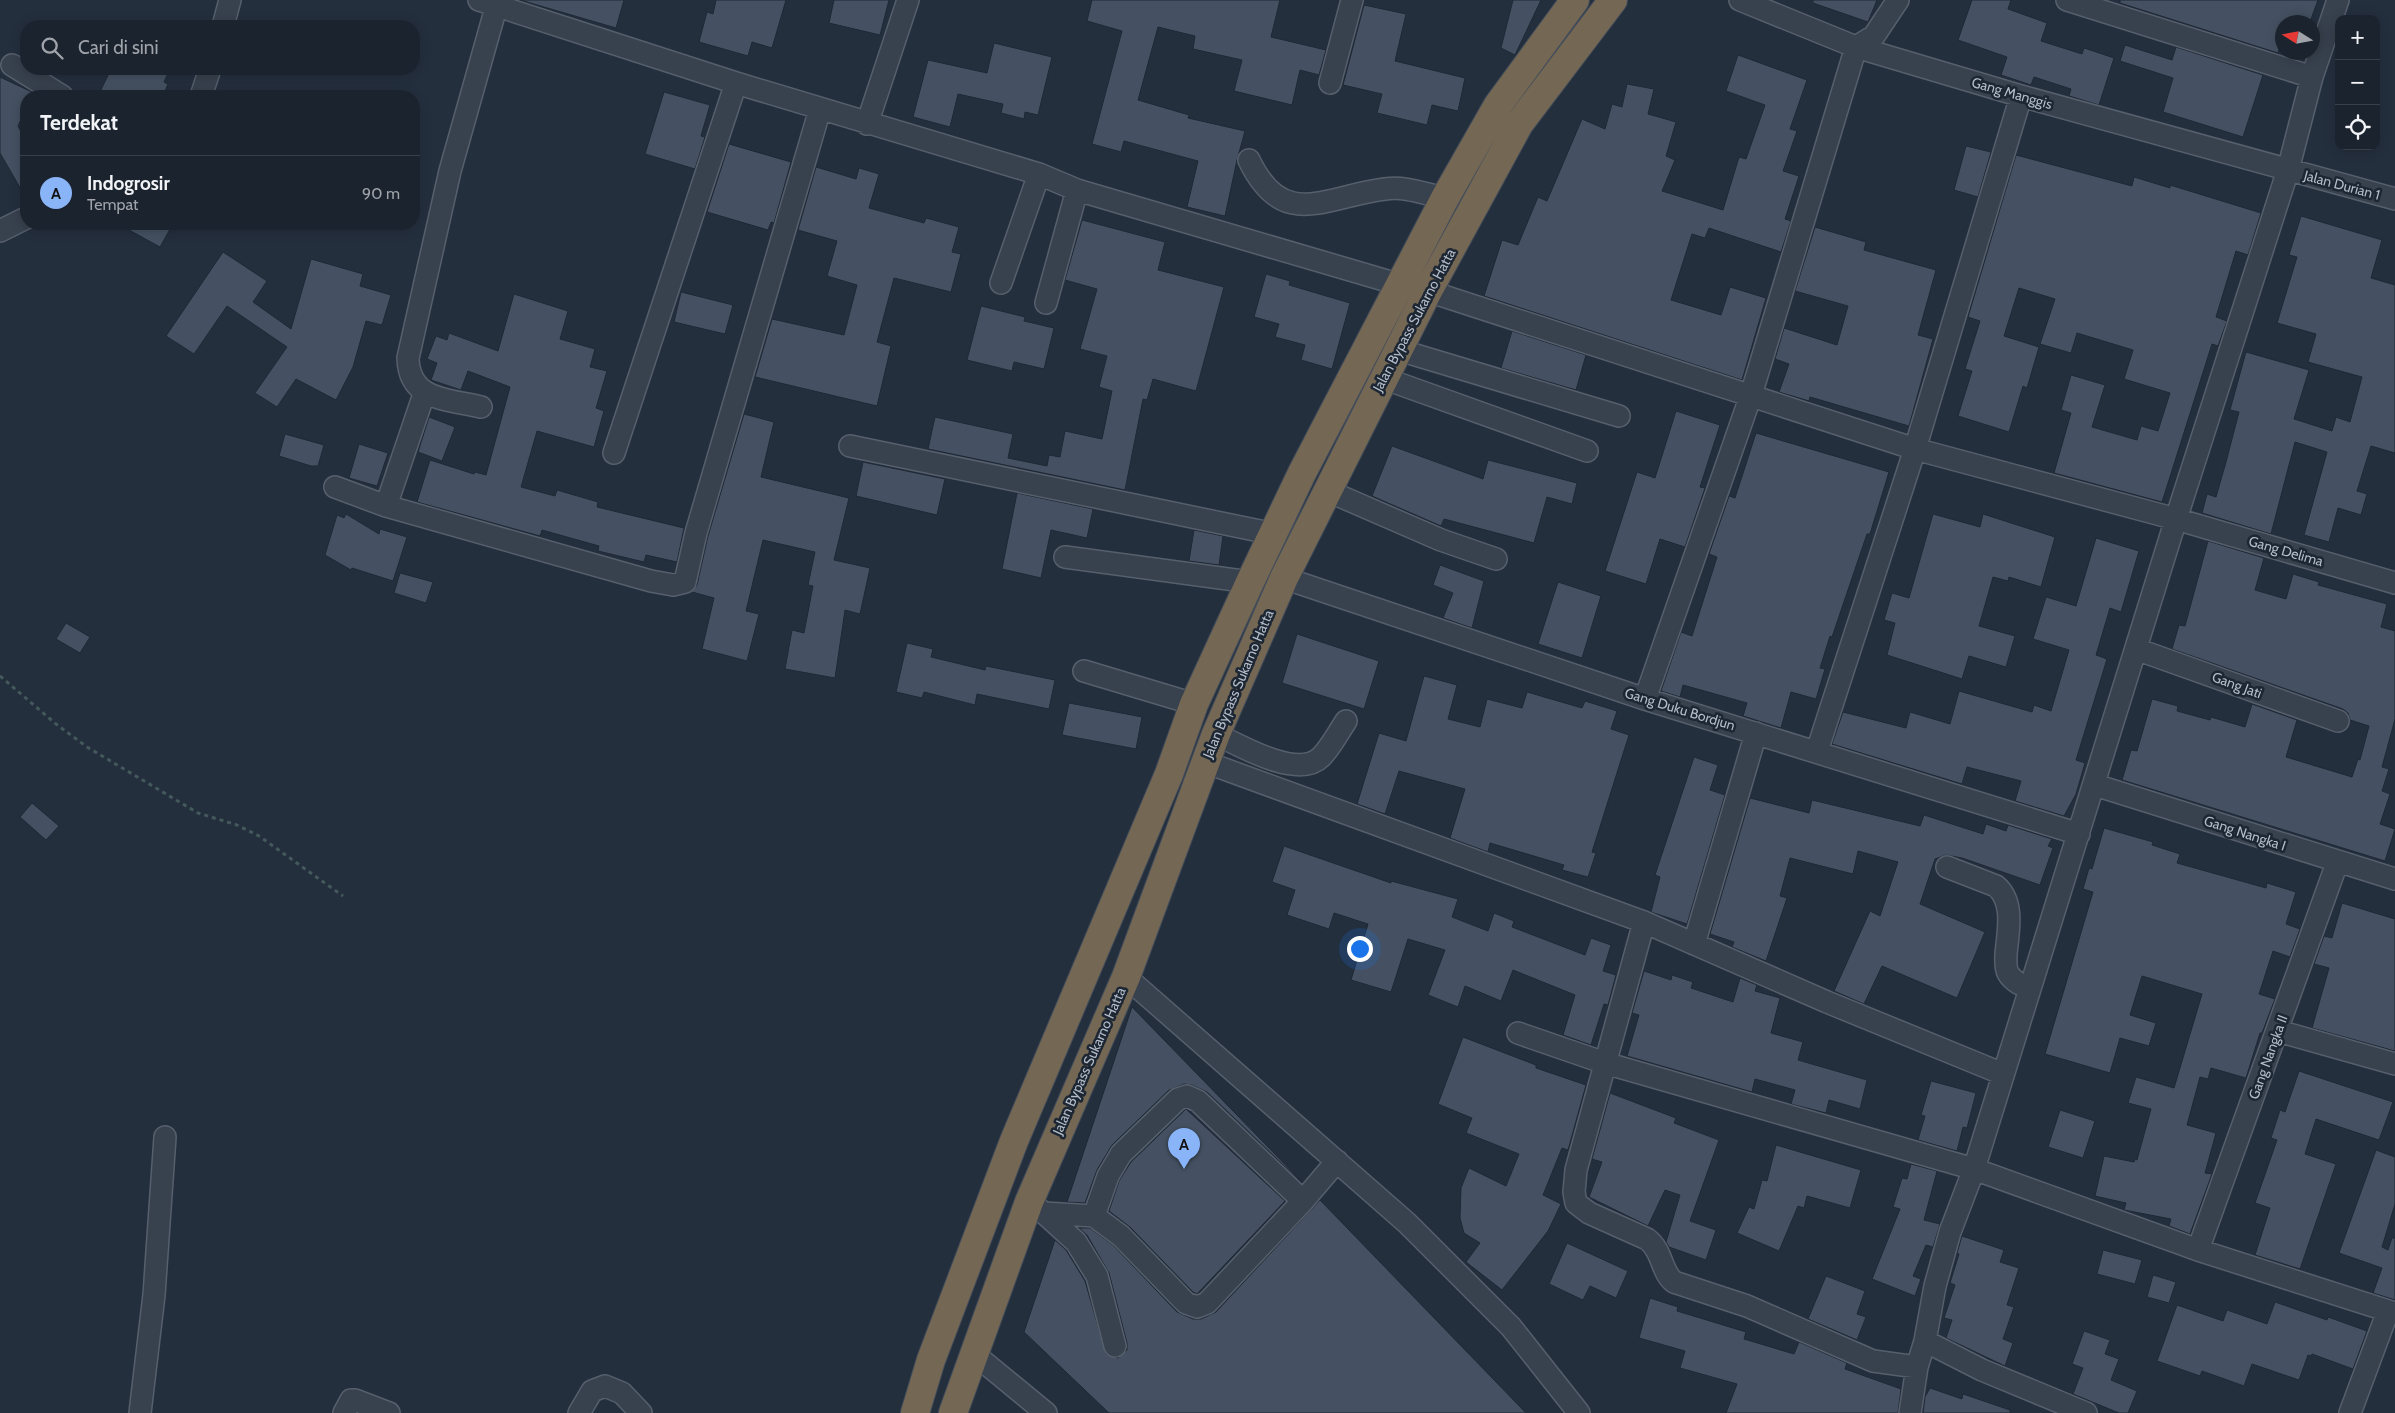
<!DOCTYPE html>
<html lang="id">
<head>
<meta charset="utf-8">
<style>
	:root { --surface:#1b232e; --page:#282f3a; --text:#f1f3f6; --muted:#a0a4aa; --line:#39404a; --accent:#8ab4f8 }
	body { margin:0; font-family:Cabin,sans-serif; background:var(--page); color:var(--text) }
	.controls { position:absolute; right:15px; top:15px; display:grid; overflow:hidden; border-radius:10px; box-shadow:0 2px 12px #0003 }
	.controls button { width:45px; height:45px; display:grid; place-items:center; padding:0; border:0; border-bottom:1px solid var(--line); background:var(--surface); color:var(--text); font:25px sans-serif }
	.compass { position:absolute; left:2275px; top:15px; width:45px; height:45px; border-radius:50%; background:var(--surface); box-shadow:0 2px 12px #0003; rotate:281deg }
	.you { position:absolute; left:1359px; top:948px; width:18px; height:18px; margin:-12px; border:4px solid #fff; border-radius:50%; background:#1a73e8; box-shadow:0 0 0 8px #1a73e833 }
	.badge { display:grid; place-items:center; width:32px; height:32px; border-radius:50%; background:var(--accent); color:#111; font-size:16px; font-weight:700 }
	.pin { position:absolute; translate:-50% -41px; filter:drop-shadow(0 1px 2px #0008) }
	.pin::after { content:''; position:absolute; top:26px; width:18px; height:15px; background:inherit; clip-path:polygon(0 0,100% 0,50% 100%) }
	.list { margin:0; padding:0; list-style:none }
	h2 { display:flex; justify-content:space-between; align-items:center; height:65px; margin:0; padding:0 20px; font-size:21px }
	h2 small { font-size:16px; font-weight:400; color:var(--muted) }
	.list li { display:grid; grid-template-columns:32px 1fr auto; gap:15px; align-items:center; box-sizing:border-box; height:75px; padding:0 20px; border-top:1px solid var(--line) }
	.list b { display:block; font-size:19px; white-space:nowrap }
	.list p { margin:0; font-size:16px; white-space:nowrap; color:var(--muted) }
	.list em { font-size:16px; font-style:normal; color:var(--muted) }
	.icon { flex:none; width:28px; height:28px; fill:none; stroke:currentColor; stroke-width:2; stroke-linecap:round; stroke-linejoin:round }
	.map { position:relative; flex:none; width:2395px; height:1413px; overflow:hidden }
	.search { position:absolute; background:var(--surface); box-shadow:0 2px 12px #0003; left:20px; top:20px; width:400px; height:55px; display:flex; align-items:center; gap:12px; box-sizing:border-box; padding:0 18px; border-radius:20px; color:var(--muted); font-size:19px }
	.panel { position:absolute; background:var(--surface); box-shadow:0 2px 12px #0003; left:20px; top:90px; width:400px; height:140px; border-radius:20px }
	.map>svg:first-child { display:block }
</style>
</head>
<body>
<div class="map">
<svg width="2395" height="1413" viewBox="0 0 2395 1413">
	<rect width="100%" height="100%" fill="#242f3e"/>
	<path fill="#455162" stroke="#1f2835" d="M520,0H624L616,28Z
		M716,0H786L772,48L752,42L748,56L699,42L707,12L713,14Z
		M834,0H889L880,35L829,23Z
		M1092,0H1280L1271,37L1326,50L1319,75L1300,70L1292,105L1234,91L1242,60L1193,49L1195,36L1158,27L1138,100L1189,115L1188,118L1245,131L1237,160L1225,216L1187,207L1198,161L1124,141L1121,152L1092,144L1122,31L1087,21Z
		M1513,0H1541L1515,55L1501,48Z
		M1813,0H1877L1868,22L1813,3Z
		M1972,0H2011L2008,9L2047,23L2041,41L2082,54L2084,48L2114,58L2099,105L2069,96L2071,89L2034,77L2031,85L2001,75L2007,57L1958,40Z
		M2120,0H2318L2310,22H2282V40L2278,53L2120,3Z
		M1364,5L1406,14L1395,61L1465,78L1458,111L1432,105L1427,125L1377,113L1382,94L1343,85Z
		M994,43L1052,57L1038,115L1025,112L1024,119L1001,113L1003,104L958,94L950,127L913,117L928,60L987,73Z
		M2125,45L2172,60L2176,47L2263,75L2243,137L2163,112L2173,78L2120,61Z
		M1738,55L1807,80L1790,129L1797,131L1783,171L1799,176L1785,219L1791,221L1781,252L1709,228L1705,238L1692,234L1671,300L1721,315L1730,287L1766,298L1742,380L1484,296L1502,240L1518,245L1538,197L1547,201L1582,119L1605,129L1612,104L1622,107L1627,84L1654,89L1648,114L1676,122L1666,156L1675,160L1662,191L1723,210L1739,157L1746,159L1765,105L1726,91Z
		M111,69H170L164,82L168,84L163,96H98Z
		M0,77L34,93L32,96H26V109L18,126L26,141V198L0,153Z
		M664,92L710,105L701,136L705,137L695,169L645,154Z
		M729,144L791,162L774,223L771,222L768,230L707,212Z
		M1966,146L1991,152L1978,197L1954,190Z
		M2016,155L2132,186L2134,177L2170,188V185L2261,213L2248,255L2236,251L2216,317L2227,321L2218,346L2212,344L2162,502L2054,473L2071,413L2061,410L2071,375L2105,385L2092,427L2137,440L2141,426L2158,431L2170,393L2124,379L2133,350L2077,333L2071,353L2040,344L2055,299L2019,288L2004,336L2039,347L2027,388L2023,386L2009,432L1958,416L1972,371L1965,369L1980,321L1968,317Z
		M816,167L856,179L859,168L879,174L869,208L924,223L926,218L959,227L952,252L961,254L951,292L894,278L877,342L891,346L877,406L755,377L772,319L844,335L857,285L827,276L837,241L798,230Z
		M2301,216L2382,240L2371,278L2395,285V453L2371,446L2357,491L2367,494L2361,515L2338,508L2329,542L2304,535L2327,452L2295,442L2271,534L2202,513L2207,494L2216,497L2226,462L2239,412L2230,410L2246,352L2309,370L2294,419L2332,431L2336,417L2350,422L2362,377L2308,362L2316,334L2277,323L2297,257L2289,255Z
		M1082,220L1165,242L1158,270L1224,287L1196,391L1153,379L1147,400L1143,399L1125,490L928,449L935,417L1013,434L1008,458L1047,466L1049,455L1060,457L1065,431L1102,439L1112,391L1099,387L1107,356L1080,349L1097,289L1065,280Z
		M118,224H173L160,247Z
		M1815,227L1866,242L1864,250L1936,270L1918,335L1933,339L1909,426L1810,397L1809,401L1779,392L1789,364L1775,359L1784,328L1837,345L1848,306L1795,291Z
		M223,252L267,281L253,302L291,329L311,259L363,274L360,286L391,295L382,325L366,321L353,367L336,400L296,379L277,407L255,393L287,347L227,306L194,354L166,336Z
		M1266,274L1290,281L1289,285L1350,303L1332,369L1301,360L1305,345L1275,337L1279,324L1254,317Z
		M681,292L733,305L725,334L674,322Z
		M514,294L568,311L560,339L595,349L590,367L607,371L596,408L604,411L594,447L537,431L521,487L555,496L557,490L598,502L597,507L684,528L677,562L646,555L644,562L598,551L599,546L542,530L540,536L417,502L430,460L474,474L475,472L486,475L510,387L468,371L461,390L431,380L437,363L427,359L436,336L447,340L449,333L498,351Z
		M981,306L1025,317L1024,321L1054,328L1044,369L1014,362L1012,371L967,360Z
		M1512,331L1586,355L1576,390L1501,368Z
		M1676,411L1720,425L1700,487L1705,488L1685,547L1660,539L1646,584L1605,571L1637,472L1655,478Z
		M744,414L774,422L761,477L849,498L834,560L870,568L860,614L845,610L835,678L785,669L792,630L804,633L813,586L808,585L815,552L763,540L746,611L759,614L747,661L702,649L714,598L692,592L697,585L708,536Z
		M429,417L455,427L442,461L418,452Z
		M1756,433L1889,472L1870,534H1867L1832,637L1830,636L1820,668L1825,669L1816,699L1791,692L1781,728L1743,716L1747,703L1683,685L1680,697L1661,691L1681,632L1692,636L1717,557L1709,554L1729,496L1735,498Z
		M285,434L324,445L318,466H311L279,456Z
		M359,444L388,453L377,486L349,478Z
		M1392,446L1483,479L1488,460L1577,483L1572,504L1547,497L1534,543L1444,519L1441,526L1372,496Z
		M863,462L945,479L937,515L856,496Z
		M1017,493L1093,509L1087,538L1051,530L1041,578L1002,569Z
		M346,514L379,534L380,529L407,537L393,581L352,568L351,570L325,555L337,515L344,518Z
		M1933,514L1980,527L1983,514L2055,537L2041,587L2009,577L2008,581L1993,577L1979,626L2015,636L2006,667L1969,656L1962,679L1887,655L1895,623L1884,620L1892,593L1909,598Z
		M1194,530L1223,536L1219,565L1189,561Z
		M2096,538L2139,551L2121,612L2110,608L2096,655L2107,659L2076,760L2085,763L2076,794L2064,816L2015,801L2021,781L1967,767L1962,784L1832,744L1843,712L1906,728L1910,712L1950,724L1959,691L2032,712L2034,705L2051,711L2069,650L2033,639L2046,597L2076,606Z
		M2208,541L2264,558L2255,590L2286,599L2293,574L2319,582L2318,585L2387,604L2381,627L2395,631V719L2382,767L2389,769L2382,791L2390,794L2380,824L2395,829L2385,861L2122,780L2131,750L2137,751L2152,699L2178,706L2177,711L2210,720L2211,717L2245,727L2252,704L2297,720L2286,757L2352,777L2358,759L2360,760L2369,726L2350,720L2348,713L2343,709L2172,649L2179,625L2185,626Z
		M1440,565L1484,581L1472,628L1443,618L1453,593L1433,585Z
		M400,573L433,582L426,603L394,593Z
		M1558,582L1601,596L1582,658L1538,644Z
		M66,623L90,637L80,653L56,639Z
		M1297,634L1379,661L1364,709L1282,683Z
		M907,643L933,649L931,657L985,670L986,666L1055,680L1049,709L977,694L975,705L924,692L922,698L896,692Z
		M1424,676L1457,685L1448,719L1480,727L1487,699L1522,708L1527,692L1582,708L1585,701L1617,711L1611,729L1629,735L1592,852L1596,853L1588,877L1562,870L1564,865L1490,843L1488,852L1450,838L1465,789L1399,771L1385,814L1357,804L1379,733L1406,741Z
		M1069,703L1142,717L1136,749L1062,735Z
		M1694,757L1718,765L1710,790L1725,795L1687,924L1651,912L1660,877L1655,875Z
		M1750,798L1809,813L1812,800L1920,826L1924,815L1983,834L1986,824L2006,831L2008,825L2052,839L2048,846L2053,848L2040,885L1962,858L1946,855L1935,859L1920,904L1985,932L1957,998L1882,966L1864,1004L1834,991L1870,911L1880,916L1898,862L1858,851L1853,874L1790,858L1780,896L1787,898L1766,961L1732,947L1734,942L1710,934Z
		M32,803L59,826L46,840L20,817Z
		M2104,828L2153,842L2152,845L2180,854L2177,863L2266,888L2267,883L2296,892L2286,924L2300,929L2290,957L2273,951L2259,994L2275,999L2262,1033H2260L2246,1078L2211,1068L2208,1079L2200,1077L2187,1125L2216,1133L2205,1173L2212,1174L2190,1234L2169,1226L2171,1219L2124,1210L2126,1203L2095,1196L2104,1156L2134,1162L2135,1159L2137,1160L2151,1109L2128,1103L2136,1077L2174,1088L2202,994L2142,976L2130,1015L2156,1023L2149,1046L2120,1038L2110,1073L2045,1054L2093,892L2083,889L2089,868L2092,869Z
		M1284,846L1391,883V881L1458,899L1452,917L1488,931L1494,913L1514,921L1512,927L1585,955L1591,938L1611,945L1603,971L1616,975L1608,1005L1604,1004L1591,1045L1563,1035L1575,995L1513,970L1501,1001L1465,986L1458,1007L1428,995L1445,950L1408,939L1391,992L1351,980L1368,924L1334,913L1329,929L1287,915L1295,890L1272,882Z
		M2342,903L2395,919V1051L2312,1028L2329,968L2314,964L2324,936L2332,938Z
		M1644,971L1671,980L1672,975L1693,982L1691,988L1733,1002L1740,978L1757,985L1755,991L1780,998L1771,1033L1803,1042L1798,1060L1867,1080L1860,1109L1829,1100L1826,1113L1791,1104L1795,1090L1755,1079L1752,1092L1627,1056L1639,1015L1632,1013Z
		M1132,1007L1302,1182V1183L1207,1092L1192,1085L1184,1084L1169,1090L1112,1145L1097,1170L1085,1203L1067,1202Z
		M1463,1037L1536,1065V1068L1586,1085L1568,1150L1562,1148L1543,1195L1561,1204L1548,1231L1502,1290L1466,1262L1480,1243L1464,1233L1460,1218L1461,1188L1469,1168L1506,1186L1519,1154L1466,1133L1472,1118L1438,1104Z
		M2299,1071L2393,1102L2379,1140L2316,1119L2305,1154L2336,1164L2300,1269L2255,1255L2270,1208L2255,1203L2277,1140L2271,1138L2280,1110L2285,1112Z
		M1931,1081L1976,1093L1967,1128L1963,1127L1957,1151L1918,1140L1925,1116L1921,1115Z
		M1610,1093L1676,1118L1674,1123L1719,1140L1690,1221L1716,1230L1706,1260L1669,1247L1666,1242L1680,1195L1665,1190L1648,1226L1589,1197L1602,1162L1592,1159Z
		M1186,1109L1285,1201L1197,1294L1193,1292L1130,1227L1109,1211L1119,1181L1131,1162Z
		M2060,1110L2095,1121L2083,1158L2048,1147Z
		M1776,1145L1861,1170L1850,1208L1807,1196L1804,1208L1798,1206L1779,1251L1737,1233L1749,1207L1754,1209L1762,1180L1767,1181Z
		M2376,1150L2395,1157V1204L2382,1247L2388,1250L2392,1238H2395V1300L2373,1293L2382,1268L2339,1253Z
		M1911,1164L1937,1171L1924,1220L1940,1224L1933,1247L1926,1245L1913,1276L1921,1279L1915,1296L1872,1279L1900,1209L1893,1207L1902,1178L1907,1179Z
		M1320,1200L1526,1413H1109L1024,1332L1055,1240L1066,1250L1085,1281L1106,1354L1118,1358L1127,1350V1343L1109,1273L1087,1235L1079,1228H1090L1113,1245L1177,1312L1193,1319H1201L1216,1312Z
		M1962,1236L2004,1250L2000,1262L2019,1268L2007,1305L2014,1307L2003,1339L2013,1343L2005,1366L1946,1338L1952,1320L1944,1318L1955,1285L1950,1283L1959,1254L1957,1253Z
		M1567,1243L1628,1271L1616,1298L1590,1286L1583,1300L1549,1284Z
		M2103,1250L2142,1260L2135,1284L2097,1274Z
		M2153,1275L2176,1282L2169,1303L2147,1297Z
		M1826,1276L1865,1291L1857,1314L1866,1317L1857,1340L1808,1319Z
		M1650,1298L1678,1307L1677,1311L1746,1332L1744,1339L1794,1354L1799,1342L1847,1363L1845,1369L1901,1389L1898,1413H1726L1737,1384L1680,1368L1685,1351L1639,1338Z
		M2275,1302L2327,1320L2328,1317L2367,1331L2353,1369L2312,1354L2311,1356L2308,1355L2299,1380L2252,1364L2244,1386L2202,1371L2200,1376L2157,1361L2177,1305L2223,1321L2227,1310L2267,1324Z
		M2084,1331L2110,1340L2105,1354L2119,1359L2111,1380L2137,1391L2128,1413H2119L2073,1394L2083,1368L2072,1364Z
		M1930,1388L1962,1399L1963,1394L2010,1410V1413H1923L1925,1397Z"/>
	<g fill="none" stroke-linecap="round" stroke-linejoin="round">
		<defs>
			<path id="minor" d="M479,0L736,83L1039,174L1077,190L1401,285
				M1740,0L1856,47L2021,96L2395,199
				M2067,0L2312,77
				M2338,0L2312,77L2288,170L2176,519L1974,1169L2198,1250L2395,1313
				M223,26L230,0
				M12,65L62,96
				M1330,83L1352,0
				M201,96L210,69
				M867,124L908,0
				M1249,160C1283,232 1326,196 1385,189C1407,186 1424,194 1445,198
				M0,231L26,218
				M1001,283L1039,174
				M1428,291L1915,449L2176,519L2395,583
				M1046,303L1077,190
				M1399,350L1619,416
				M1383,378L1587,451
				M481,407C448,399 409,401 408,358L450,171L497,4
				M850,446L1274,534
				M614,453L736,83
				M335,487L386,506L651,581L673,585L685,582L696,533L820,109
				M1328,491L1441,540L1496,559
				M386,506L424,394
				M1065,557L1250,582
				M1284,578L1645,699L2079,834
				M2136,649L2338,721
				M1084,671L1194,704
				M1645,699L1751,395L1856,47L1874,36L1898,0
				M1216,734C1239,745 1298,780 1321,757C1331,747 1338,733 1346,721
				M1817,751L1915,449L2021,96
				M1205,762L1644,922L1827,1002L2003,1074
				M2095,785L2395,879
				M1947,867L1996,886C2015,902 2008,932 2006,954C2006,960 2005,967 2008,973C2013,982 2022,985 2030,988
				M1644,922L1576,1170L1574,1192L1576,1203L1589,1213L1647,1239C1663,1251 1661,1272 1674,1282L1747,1306L1873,1361L1917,1367L1925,1341
				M1694,944L1756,733
				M1126,977L1407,1223L1511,1327L1579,1413
				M2278,1031L2395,1064
				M1518,1033L1605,1063L1974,1169L1950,1232L1935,1286L1925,1341L1982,1370L2086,1413
				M1303,1201L1337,1161
				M1029,1202L1044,1213L1094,1216L1121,1236L1186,1303L1197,1307L1207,1303L1303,1201L1198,1101L1187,1096L1178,1099L1121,1154L1108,1176L1094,1216
				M1044,1213L1076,1242L1097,1276L1115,1346
				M2198,1250L2337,863
				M973,1353L1046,1413
				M140,1413L154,1295L165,1137
				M344,1413L351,1400H355L389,1413
				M579,1413L592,1391L605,1386L622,1393L641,1413
				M1910,1413L1917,1367
				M2350,1413L2388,1311"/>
			<path id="highway" d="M915,1413L931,1360L1014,1141L1169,774L1194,704L1250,582L1302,473L1445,198L1498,105L1575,0
				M953,1413L1029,1202L1126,977L1216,734L1284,578L1428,291L1519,124L1613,0"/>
		</defs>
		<use href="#minor" stroke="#565f6c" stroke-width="24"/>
		<use href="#highway" stroke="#434c59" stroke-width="30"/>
		<path stroke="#44595c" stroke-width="3" stroke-dasharray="4 4" stroke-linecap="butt" d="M0,676L56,724L87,747L198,813L237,825L259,836L343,896"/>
		<use href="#minor" stroke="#38414e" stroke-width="21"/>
		<use href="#highway" stroke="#746855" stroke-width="28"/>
	</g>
	<g text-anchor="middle" stroke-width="5" stroke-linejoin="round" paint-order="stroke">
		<g font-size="14" fill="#b4bcc9" stroke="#1d2633">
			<text transform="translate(2012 93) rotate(16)" y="5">Gang Manggis</text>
			<text transform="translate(2342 185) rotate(15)" y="5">Jalan Durian 1</text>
			<text transform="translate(1414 320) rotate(-62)" y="5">Jalan Bypass Sukarno Hatta</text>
			<text transform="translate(2286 551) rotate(16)" y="5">Gang Delima</text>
			<text transform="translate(1238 684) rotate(-67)" y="5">Jalan Bypass Sukarno Hatta</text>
			<text transform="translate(2237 685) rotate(20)" y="5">Gang Jati</text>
			<text transform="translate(1680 709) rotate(17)" y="5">Gang Duku Bordjun</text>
			<text transform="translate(2245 833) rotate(18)" y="5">Gang Nangka I</text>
			<text transform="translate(2268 1057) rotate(-70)" y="5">Gang Nangka II</text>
			<text transform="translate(1089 1061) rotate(-66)" y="5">Jalan Bypass Sukarno Hatta</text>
		</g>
	</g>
</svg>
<div class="controls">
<button>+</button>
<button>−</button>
<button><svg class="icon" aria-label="locate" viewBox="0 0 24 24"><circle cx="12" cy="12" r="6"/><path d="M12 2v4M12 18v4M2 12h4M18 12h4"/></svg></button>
</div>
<svg class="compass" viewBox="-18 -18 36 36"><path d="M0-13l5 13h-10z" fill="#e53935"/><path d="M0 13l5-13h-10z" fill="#a0a4aa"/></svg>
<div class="you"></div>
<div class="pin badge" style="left:1184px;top:1169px">A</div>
<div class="search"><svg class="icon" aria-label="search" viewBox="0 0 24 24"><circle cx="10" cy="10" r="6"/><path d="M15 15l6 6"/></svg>Cari di sini</div>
<section class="panel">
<h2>Terdekat<small></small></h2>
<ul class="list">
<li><span class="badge">A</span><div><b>Indogrosir</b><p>Tempat</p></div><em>90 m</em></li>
</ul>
</section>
</div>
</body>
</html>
